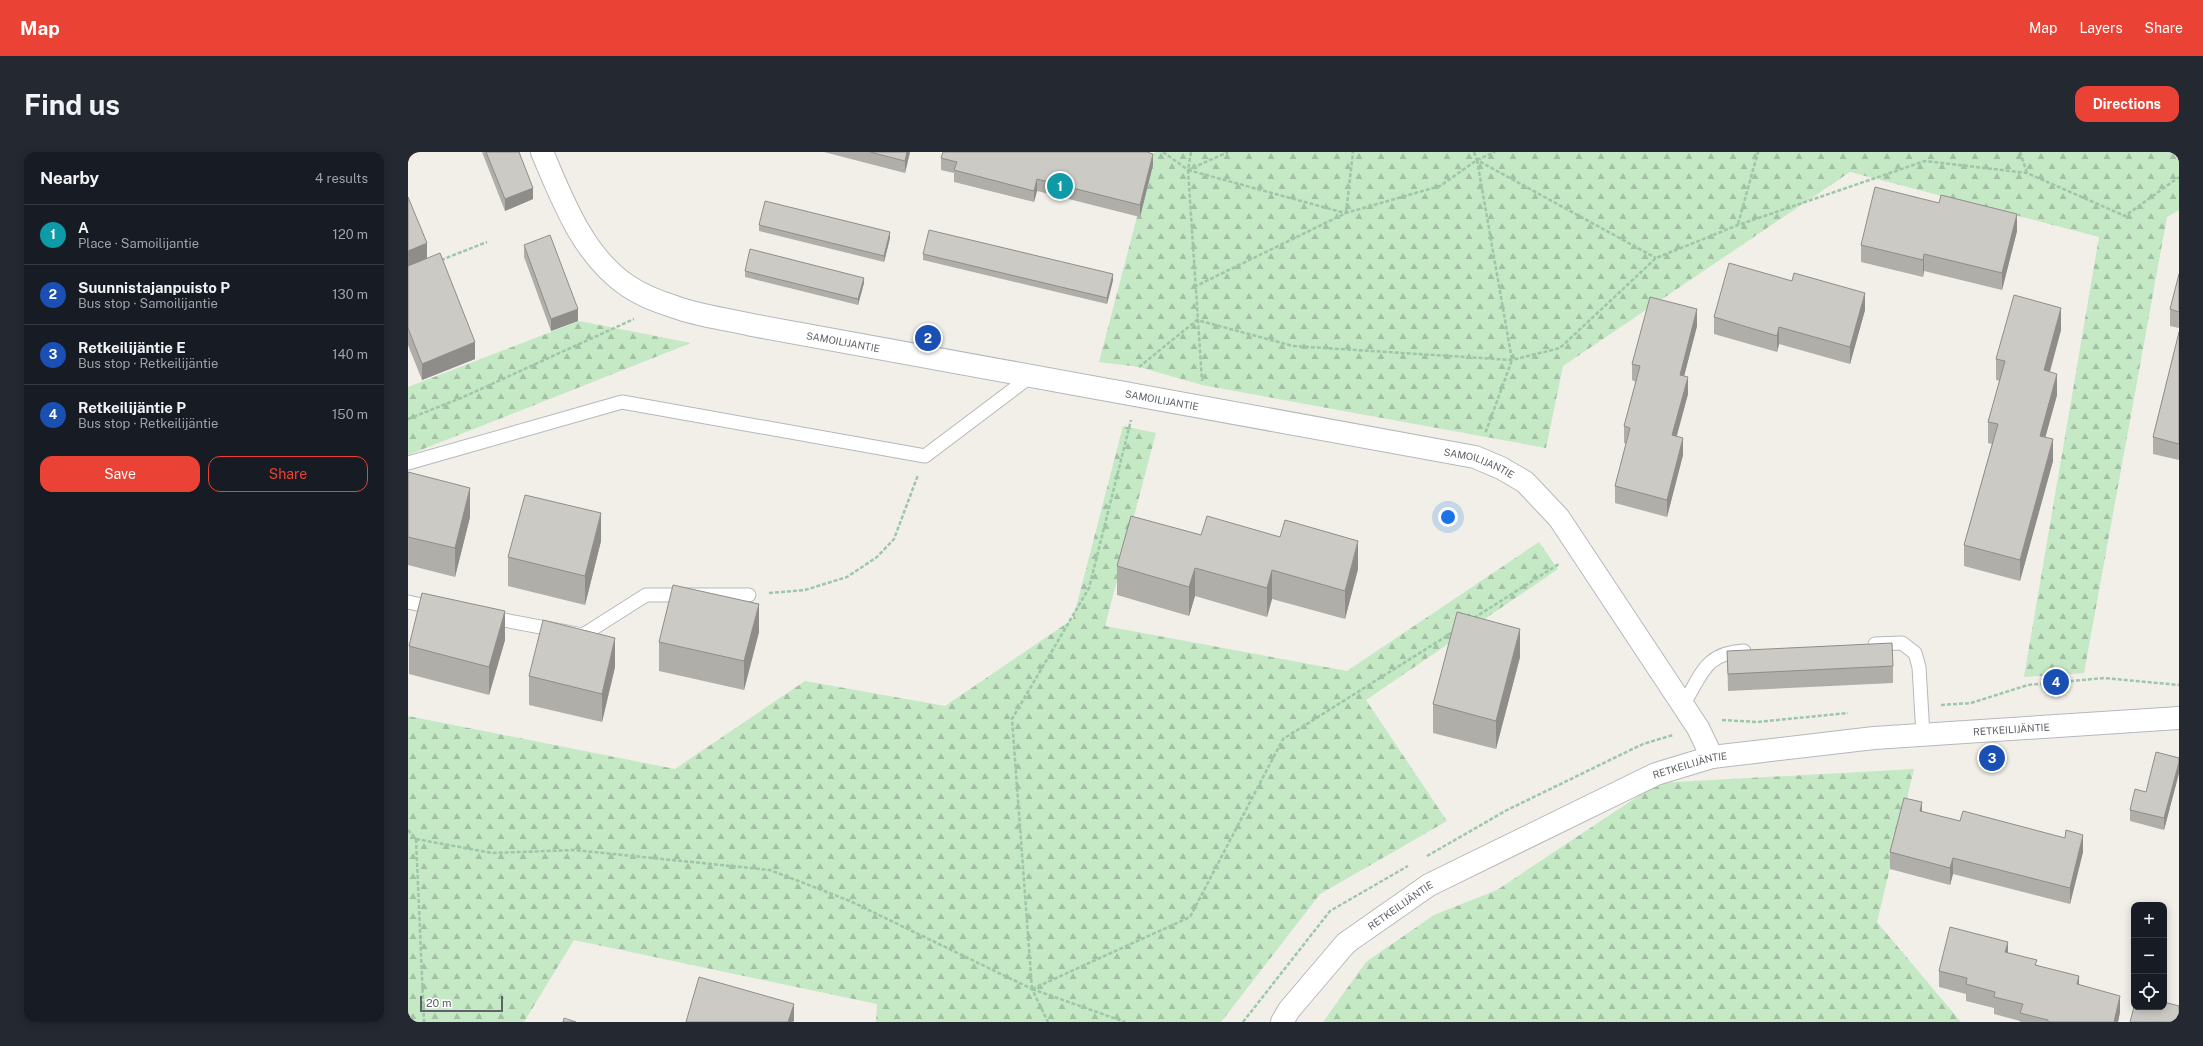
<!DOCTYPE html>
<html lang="en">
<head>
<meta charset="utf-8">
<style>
	:root { --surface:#171b24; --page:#242831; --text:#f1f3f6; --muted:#9ea1a6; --line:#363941; --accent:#ea4335 }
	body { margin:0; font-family:"Public Sans",sans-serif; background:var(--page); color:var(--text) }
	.controls { position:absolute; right:12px; bottom:12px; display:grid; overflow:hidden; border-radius:8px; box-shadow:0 2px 10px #0003 }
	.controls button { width:36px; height:36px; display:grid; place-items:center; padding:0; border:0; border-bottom:1px solid var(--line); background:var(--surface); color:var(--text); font:20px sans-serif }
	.scale { position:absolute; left:12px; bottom:10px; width:83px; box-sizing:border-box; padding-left:4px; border:2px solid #5f6368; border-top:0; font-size:11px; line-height:14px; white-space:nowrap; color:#5f6368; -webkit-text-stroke:3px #fff; paint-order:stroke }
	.you { position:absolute; left:1040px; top:365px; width:14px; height:14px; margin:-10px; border:3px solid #fff; border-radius:50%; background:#1a73e8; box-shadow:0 0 0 6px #1a73e833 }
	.badge { display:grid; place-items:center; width:26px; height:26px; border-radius:50%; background:var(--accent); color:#fff; font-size:13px; font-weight:700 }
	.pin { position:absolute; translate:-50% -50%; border:2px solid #fff; box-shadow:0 1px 4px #0006 }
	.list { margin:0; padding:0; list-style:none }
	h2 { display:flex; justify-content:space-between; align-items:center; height:52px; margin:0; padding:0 16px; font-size:17px }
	h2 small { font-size:13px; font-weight:400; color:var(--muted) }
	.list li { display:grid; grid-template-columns:26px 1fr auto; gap:12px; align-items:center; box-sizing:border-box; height:60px; padding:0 16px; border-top:1px solid var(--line) }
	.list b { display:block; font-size:15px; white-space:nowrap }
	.list p { margin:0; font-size:13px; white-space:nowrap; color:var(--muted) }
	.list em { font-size:13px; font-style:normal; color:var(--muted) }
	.actions { display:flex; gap:8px; padding:12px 16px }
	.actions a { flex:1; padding:9px 0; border:1px solid var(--accent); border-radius:12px; text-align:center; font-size:14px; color:var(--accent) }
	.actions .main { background:var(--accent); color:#fff }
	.icon { flex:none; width:22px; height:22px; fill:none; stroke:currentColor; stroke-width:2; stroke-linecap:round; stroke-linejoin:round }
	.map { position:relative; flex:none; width:1771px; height:870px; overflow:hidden; border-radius:12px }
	header { display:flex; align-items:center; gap:24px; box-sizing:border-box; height:56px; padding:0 20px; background:var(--accent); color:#fff }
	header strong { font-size:19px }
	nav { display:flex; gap:22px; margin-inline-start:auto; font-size:14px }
	.intro { display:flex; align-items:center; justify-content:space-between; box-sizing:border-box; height:96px; padding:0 24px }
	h1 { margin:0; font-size:28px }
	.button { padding:10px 18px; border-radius:12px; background:var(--accent); color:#fff; font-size:14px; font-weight:700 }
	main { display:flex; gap:24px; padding:0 24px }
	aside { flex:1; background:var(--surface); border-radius:12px; box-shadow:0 2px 10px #0003 }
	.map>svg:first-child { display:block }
</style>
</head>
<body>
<header>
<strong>Map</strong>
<nav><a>Map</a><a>Layers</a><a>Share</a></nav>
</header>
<div class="intro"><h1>Find us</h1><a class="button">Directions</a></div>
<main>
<aside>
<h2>Nearby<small>4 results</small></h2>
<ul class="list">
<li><span class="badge" style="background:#0f9aa8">1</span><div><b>A</b><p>Place · Samoilijantie</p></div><em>120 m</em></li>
<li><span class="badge" style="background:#1a4fb4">2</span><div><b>Suunnistajanpuisto P</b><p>Bus stop · Samoilijantie</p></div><em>130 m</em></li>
<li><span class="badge" style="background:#1a4fb4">3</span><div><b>Retkeilijäntie E</b><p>Bus stop · Retkeilijäntie</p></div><em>140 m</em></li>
<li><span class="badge" style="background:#1a4fb4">4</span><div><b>Retkeilijäntie P</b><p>Bus stop · Retkeilijäntie</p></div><em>150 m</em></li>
</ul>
<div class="actions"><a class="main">Save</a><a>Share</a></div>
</aside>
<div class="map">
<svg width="1771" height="870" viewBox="0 0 1771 870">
	<defs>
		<pattern id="forest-firs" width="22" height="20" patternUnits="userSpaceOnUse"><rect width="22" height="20" fill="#c5e8c5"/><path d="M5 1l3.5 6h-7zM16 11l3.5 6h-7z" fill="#a3c0a4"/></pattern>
	</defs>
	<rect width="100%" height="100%" fill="#f1efe8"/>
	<path fill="url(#forest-firs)" d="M746,0H1771V58L1759,65L1676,521L1616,525L1691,85L1442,20L1155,214L1138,296L794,233L731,215L691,210Z
		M171,169L283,191L0,303V235Z
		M715,274L748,281L697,474L939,519L1131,390L1150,417L958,548L1039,669L912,742L813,870H468L469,852L166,788L116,870H0V564L267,617L397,529L537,554L665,467Z
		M1506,617L1469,770L1553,870H915L958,810L1026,763L1089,738L1250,631Z"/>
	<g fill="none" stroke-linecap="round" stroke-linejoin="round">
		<defs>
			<path id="service" d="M0,311L214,250L517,304L623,224
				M0,450L28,456
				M80,465L175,483L238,443H341
				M1467,492L1494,491L1507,501L1511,515L1515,583
				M1275,553C1294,523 1296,501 1336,499"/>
			<g id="minor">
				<path id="s1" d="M134,0C154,47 175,104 220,134C233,143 251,150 267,155C291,164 319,167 344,173L1067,305L1093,316L1117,330L1151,366L1290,576L1304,605"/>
			</g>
			<g id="tertiary">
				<path id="s2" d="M874,870L881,858L938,791L1021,733L1248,622L1304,605L1466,586L1771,566"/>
			</g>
		</defs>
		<use href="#service" stroke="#b5b8bc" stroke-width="15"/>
		<use href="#minor" stroke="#b5b8bc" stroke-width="24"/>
		<use href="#tertiary" stroke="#b5b8bc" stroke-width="24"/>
		<path stroke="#9cc7a9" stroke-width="2.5" stroke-dasharray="4 2" stroke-linecap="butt" d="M755,0L780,18L820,0
			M783,0L780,18L794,229
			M1066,0L1069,8L1248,106
			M1612,0L1619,21
			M1069,8L1104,208L1077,282
			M780,18L937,61
			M938,61L945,0
			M1330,72L1350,0
			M33,108L79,90
			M786,135L938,61L1032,34L1069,8L1087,0
			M731,215L789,168L885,194L1104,208L1152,196L1248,106L1330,73L1517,9L1619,21L1717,64L1771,25
			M0,267L53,246L226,167
			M361,441L397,438L439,425L469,405L486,387L510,323
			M1066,466L1151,412
			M1533,553L1563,551L1620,533L1696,526L1771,533
			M1314,568L1349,570L1440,561
			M0,678L8,687L84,701L166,698L362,718L442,749L624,837L640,870
			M8,687L16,870
			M1019,704L1099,658L1235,592L1265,583
			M624,837L782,765L875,587L1045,480
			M624,837L604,567L681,436L723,268
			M624,837L717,870
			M835,870L922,759L1000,714"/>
		<use href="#service" stroke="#fff" stroke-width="13"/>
		<use href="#minor" stroke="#fff" stroke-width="22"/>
		<use href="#tertiary" stroke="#fff" stroke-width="22"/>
	</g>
	<path fill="#afaea9" d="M74,0H111L125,47L97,59Z
		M416,0H502L497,21Z
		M533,6L745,13L732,65L629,39L626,50L546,30V21L533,18Z
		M0,45L19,107L67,207L14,228L0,193Z
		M351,73L482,86L476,110L351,79Z
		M1609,79L1594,138L1516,119L1515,125L1453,110V93Z
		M116,93L170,169L143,179L116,105Z
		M515,102L705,128L699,152L515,108Z
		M337,119L456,131L450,153L337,125Z
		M1771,122V176L1762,174V157Z
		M1457,158L1442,212L1371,192L1369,200L1306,182V165Z
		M1289,174L1276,224L1280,242L1269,284L1275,303L1259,365L1207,351V334L1218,292L1216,291V274L1228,230L1224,228V212Z
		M1653,178L1642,220L1649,243L1637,285L1645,309L1612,429L1556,414V393L1584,292L1580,291V270L1592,229L1588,228V207Z
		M1771,180V308L1745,302V285Z
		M0,320L62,365L47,425L0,413Z
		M793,383L950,417L937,467L864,447L859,465L787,444L781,464L709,443V414Z
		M193,389L177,453L100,434V405Z
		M351,480L336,538L251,519V490Z
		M97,488L81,543L1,522V494Z
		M1319,499L1485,514V531L1320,539Z
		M1112,505L1088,597L1025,581V552Z
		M207,515L194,570L121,553V524Z
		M1771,606V621L1756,678L1722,669V658Z
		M1514,660L1675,700L1662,752L1545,722L1542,733L1482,717V700Z
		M1600,801L1629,813L1671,833L1712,860L1710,870H1612V869L1586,862V856L1558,849V842L1531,835V819Z"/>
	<path fill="#8f8d8a" d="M499,0H502L497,21V9Z
		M745,2V13L732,65V53Z
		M629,27V39L626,50V39Z
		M125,36V47L97,59V47Z
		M1609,62V79L1594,138V121Z
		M482,80V86L476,110V104Z
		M19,91V108L0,116V99Z
		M1516,102V119L1515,125V108Z
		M705,122V128L699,152V146Z
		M456,126V131L450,153V147Z
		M1457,141V158L1442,212V195Z
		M1653,156V178L1636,240V218Z
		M170,157V169L143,179V167Z
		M1289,157V174L1272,240V223Z
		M1371,175V192L1369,200V184Z
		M67,190V207L14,228V212Z
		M1649,222V243L1632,305V284Z
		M1280,225V242L1264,300V283Z
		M1275,286V303L1259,365V348Z
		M1645,287V309L1612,429V408Z
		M62,336V365L47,425V396Z
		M193,361V389L177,453V424Z
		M950,389V417L937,467V439Z
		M787,416V444L781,464V435Z
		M864,418V447L859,465V436Z
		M351,452V480L336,538V509Z
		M97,459V488L81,543V515Z
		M1112,477V505L1088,597V569Z
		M207,486V515L194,570V542Z
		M1771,610V621L1756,678V666Z
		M1514,650V667L1512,659Z
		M1675,683V700L1662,752V736Z
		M1545,706V722L1542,733V716Z
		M1600,790V806L1597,800Z
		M1671,824V841L1669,832Z
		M1712,844V860L1710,870H1706Z
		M386,852V869L385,870H380Z"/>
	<path fill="#cccac5" stroke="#8f8d8a" d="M78,0H111L125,36L97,47Z
		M462,0H499L497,9Z
		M535,0H739L745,2L732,53L629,27L626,39L546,18L549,10L533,6Z
		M1467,35L1531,51L1533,43L1609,62L1594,121L1516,102L1515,108L1453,93Z
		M0,45L19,91L0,99Z
		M357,49L482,80L476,104L351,73Z
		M521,78L705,122L699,146L515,102Z
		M142,83L170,157L143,167L116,93Z
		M342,97L456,126L450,147L337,119Z
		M32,101L67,190L14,212L0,176V114Z
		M1321,111L1384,129L1386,121L1457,141L1442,195L1371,175L1369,184L1306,165Z
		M1771,122V160L1762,157Z
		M1606,143L1653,156L1636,218L1649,222L1632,284L1645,287L1612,408L1556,393L1590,272L1580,270L1597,209L1588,207Z
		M1242,145L1289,157L1272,223L1280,225L1264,283L1275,286L1259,348L1207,334L1222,276L1216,274L1232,214L1224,212Z
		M1771,180V292L1745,285Z
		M0,320L62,336L47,396L0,385Z
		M117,343L193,361L177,424L100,405Z
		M723,364L793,383L799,364L872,385L877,368L950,389L937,439L864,418L859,436L787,416L781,435L709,414Z
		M265,433L351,452L336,509L251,490Z
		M14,441L97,459L81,515L1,494Z
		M1049,460L1112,477L1088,569L1025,552Z
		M135,468L207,486L194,542L121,524Z
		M1484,491L1485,514L1320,522L1319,499Z
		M1748,600L1771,606V610L1756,666L1722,658L1727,637L1738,640Z
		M1496,646L1514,650L1512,659L1552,669L1555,659L1657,686L1658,678L1675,683L1662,736L1545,706L1542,716L1482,700Z
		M1542,775L1600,790L1597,800L1629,808L1627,813L1671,824L1669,832L1712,844L1706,870H1640V868L1612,861L1615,852L1586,845L1587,840L1558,832L1559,826L1531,819Z
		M291,825L386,852L380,870H278Z
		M1756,850L1771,854V870H1722L1726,855H1756Z
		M156,866L168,870H155Z"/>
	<g text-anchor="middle" stroke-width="4" stroke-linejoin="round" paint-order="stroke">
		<g font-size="10" fill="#5f6368" stroke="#fff">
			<text dy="4" stroke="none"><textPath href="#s1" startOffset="385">SAMOILIJANTIE</textPath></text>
			<text dy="4" stroke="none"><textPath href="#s1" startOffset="709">SAMOILIJANTIE</textPath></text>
			<text dy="4" stroke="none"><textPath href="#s1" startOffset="1033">SAMOILIJANTIE</textPath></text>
			<text dy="4" stroke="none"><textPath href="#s2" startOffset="815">RETKEILIJÄNTIE</textPath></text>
			<text dy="4" stroke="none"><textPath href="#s2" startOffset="491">RETKEILIJÄNTIE</textPath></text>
			<text dy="4" stroke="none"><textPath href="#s2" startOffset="168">RETKEILIJÄNTIE</textPath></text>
		</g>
	</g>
</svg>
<div class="controls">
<button>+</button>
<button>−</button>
<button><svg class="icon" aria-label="locate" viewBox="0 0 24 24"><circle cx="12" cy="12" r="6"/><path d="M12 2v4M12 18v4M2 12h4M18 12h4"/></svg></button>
</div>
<div class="scale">20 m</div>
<div class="you"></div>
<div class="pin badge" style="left:652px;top:34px;background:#0f9aa8">1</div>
<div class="pin badge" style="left:520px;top:186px;background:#1a4fb4">2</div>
<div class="pin badge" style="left:1584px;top:606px;background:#1a4fb4">3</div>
<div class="pin badge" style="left:1648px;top:530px;background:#1a4fb4">4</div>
</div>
</main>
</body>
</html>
